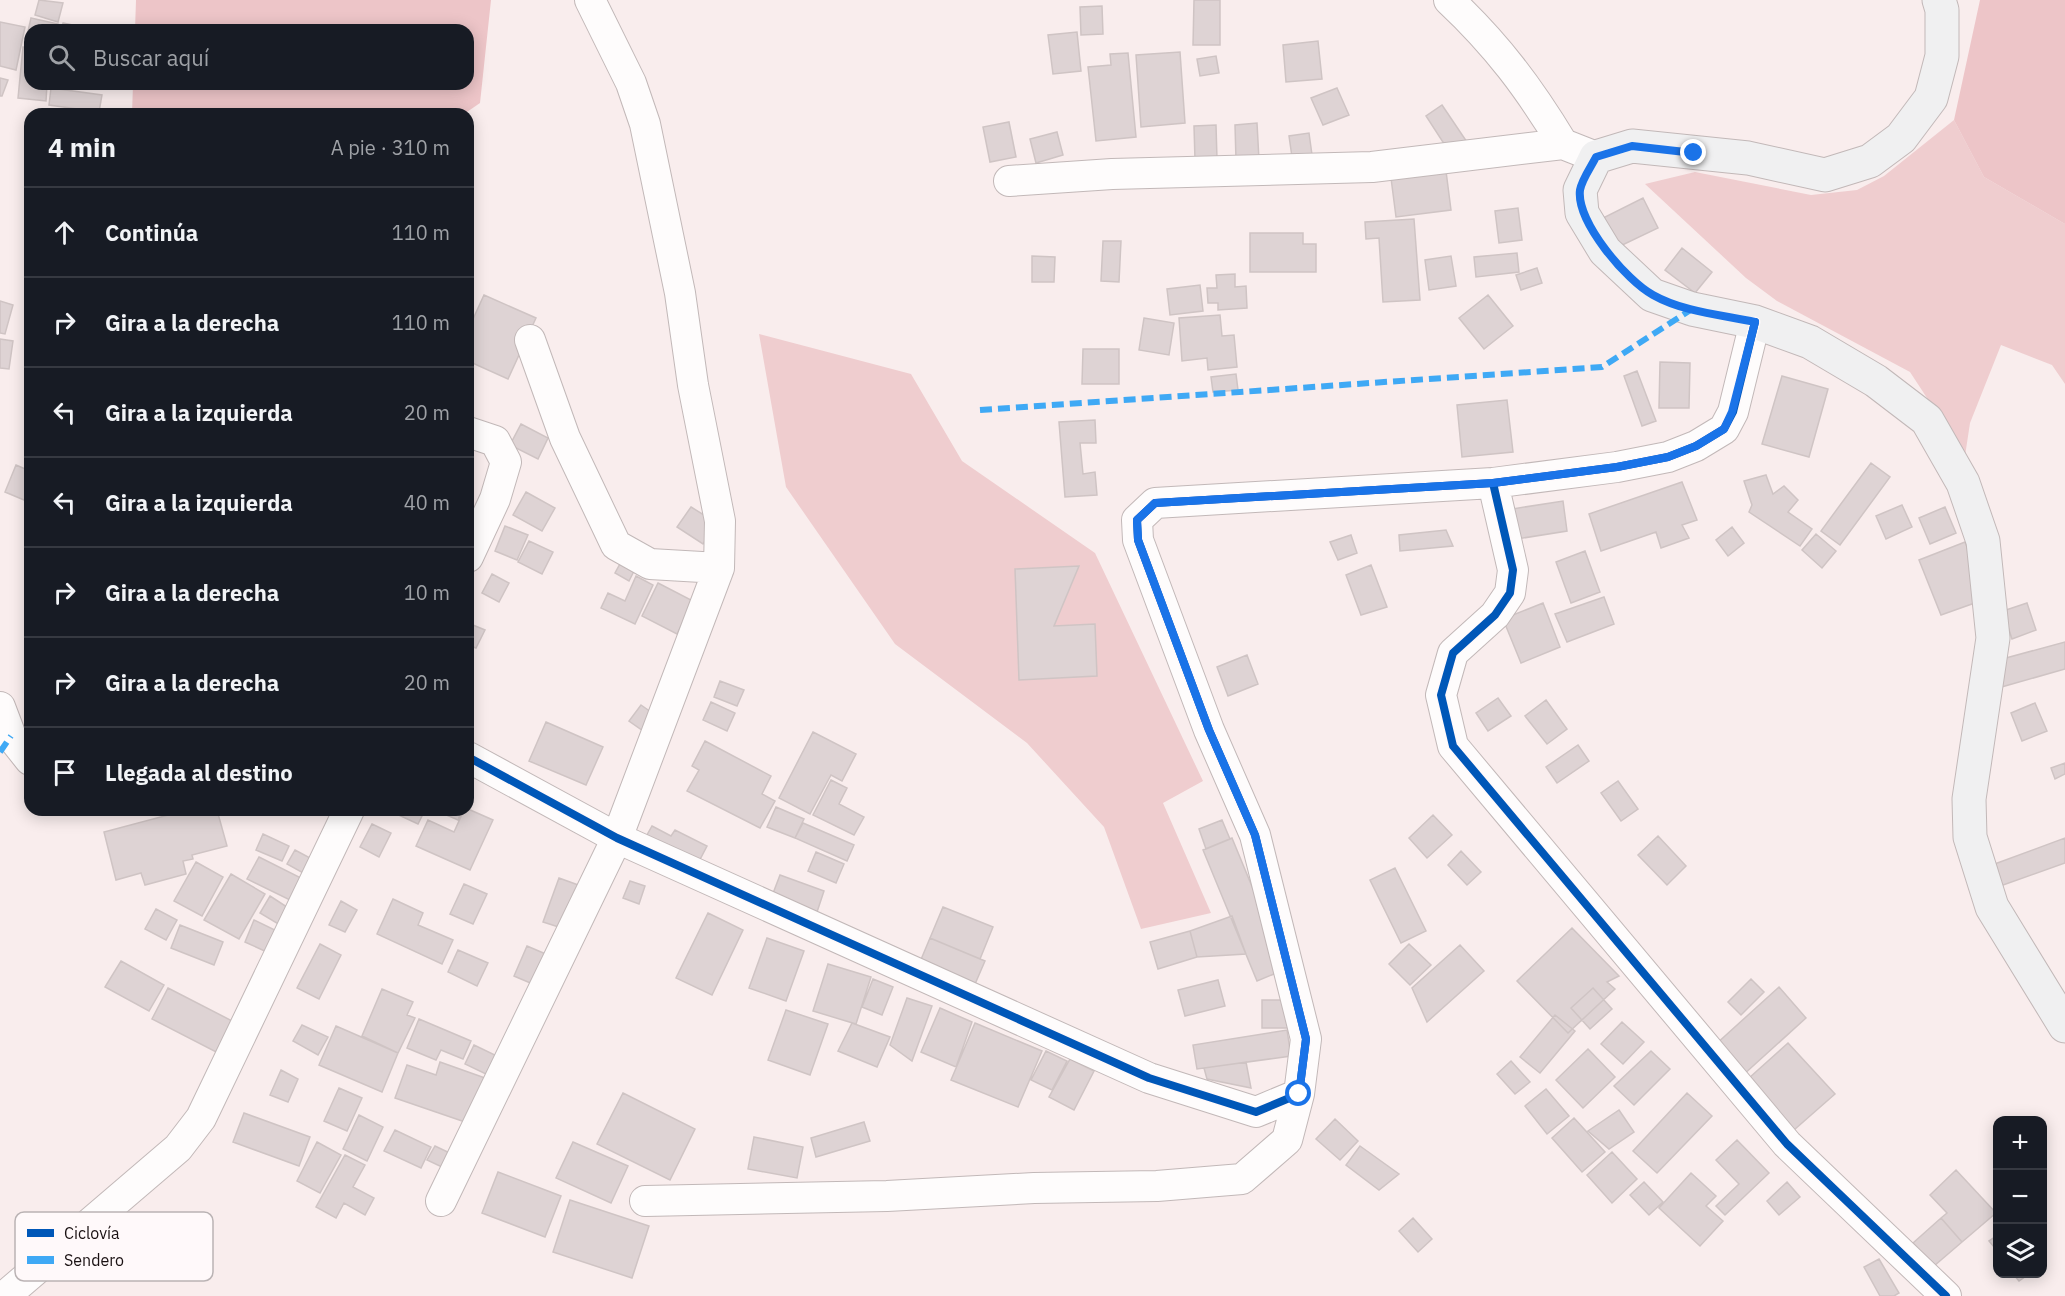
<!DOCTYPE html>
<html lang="es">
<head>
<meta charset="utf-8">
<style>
	:root { --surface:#171b24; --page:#242831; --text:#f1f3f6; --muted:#9ea1a6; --line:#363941 }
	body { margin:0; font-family:"IBM Plex Sans",sans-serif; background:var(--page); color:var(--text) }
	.controls { position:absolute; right:18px; bottom:18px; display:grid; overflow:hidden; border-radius:12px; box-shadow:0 3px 15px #0003 }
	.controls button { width:54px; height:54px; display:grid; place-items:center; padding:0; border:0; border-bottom:2px solid var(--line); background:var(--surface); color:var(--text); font:30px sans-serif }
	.stop { position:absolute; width:18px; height:18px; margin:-14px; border:4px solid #1a73e8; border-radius:50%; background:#fff }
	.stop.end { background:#1a73e8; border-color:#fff; box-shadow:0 2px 6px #0008 }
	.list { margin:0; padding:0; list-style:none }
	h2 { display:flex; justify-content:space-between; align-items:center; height:78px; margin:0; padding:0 24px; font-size:26px }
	h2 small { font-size:20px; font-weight:400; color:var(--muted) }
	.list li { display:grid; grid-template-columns:39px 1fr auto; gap:18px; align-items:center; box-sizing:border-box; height:90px; padding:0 24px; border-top:2px solid var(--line) }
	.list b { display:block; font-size:22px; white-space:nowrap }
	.list em { font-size:20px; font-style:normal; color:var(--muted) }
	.icon { flex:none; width:33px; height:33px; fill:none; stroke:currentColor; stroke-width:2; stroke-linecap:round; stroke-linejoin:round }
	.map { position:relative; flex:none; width:2065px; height:1296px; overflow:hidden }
	.search { position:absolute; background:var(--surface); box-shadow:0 3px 15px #0003; left:24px; top:24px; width:450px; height:66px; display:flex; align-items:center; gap:15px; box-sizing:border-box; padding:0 21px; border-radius:18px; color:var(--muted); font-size:22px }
	.panel { position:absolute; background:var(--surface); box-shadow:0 3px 15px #0003; left:24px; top:108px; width:450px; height:708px; border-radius:18px }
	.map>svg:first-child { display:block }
</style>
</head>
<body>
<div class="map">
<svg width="2065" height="1296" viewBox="0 0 2065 1296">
	<rect width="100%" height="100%" fill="#f9eded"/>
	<path fill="#efcdcf" d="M1954,120L1984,177L2065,224V384L2052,365L2001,345L1970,423L1965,456L1910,372L1777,301L1746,278L1645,184L1695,172L1811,195L1857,190L1884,176Z
		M759,334L911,374L962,461L1095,553L1203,781L1163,803L1211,913L1141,929L1104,827L1027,743L895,644L786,487Z"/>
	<path fill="#edc5c8" d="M136,0H491L480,103L464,114H132L133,84H468V30H135Z
		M1980,0H2065V224L1984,177L1954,120Z"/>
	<path fill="#ded3d4" stroke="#cfc4c4" stroke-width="1.5" d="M39,0L63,3L58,22L35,15Z
		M1194,0H1220V45H1193Z
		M1102,6L1103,34L1081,35L1080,7Z
		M31,18L58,24L56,30H30V41L26,40Z
		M0,22L25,27L16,70L0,66Z
		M63,23L97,30H61Z
		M1077,32L1081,71L1053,74L1048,35Z
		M1318,41L1322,79L1286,82L1283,45Z
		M23,47L30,48V84H47L46,101L18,98Z
		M1180,52L1185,123L1141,127L1136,55Z
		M1128,53L1136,137L1096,141L1088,67L1111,65L1110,54Z
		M1216,56L1219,73L1200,76L1197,59Z
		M0,78L8,80L2,96H0Z
		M51,88L102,95L99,112L49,105Z
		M1337,88L1349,115L1323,125L1311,98Z
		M1442,105L1467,142L1450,153L1426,116Z
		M1009,122L1016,157L990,162L983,127Z
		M1257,123L1259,160H1236L1235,125Z
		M1216,125L1217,159L1195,160L1194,126Z
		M1057,132L1063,155L1036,163L1030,139Z
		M1309,133L1313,162L1293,164L1289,136Z
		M1446,171L1451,210L1396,217L1391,178Z
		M1643,198L1658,228L1614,249L1599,220Z
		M1518,208L1522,240L1499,243L1495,211Z
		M1414,219L1420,300L1383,302L1379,238L1366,239L1365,222Z
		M1250,233H1303V244H1316V272H1250Z
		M1103,241H1121L1119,282L1101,281Z
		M1682,248L1712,272L1695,293L1665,270Z
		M1517,253L1519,272L1476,277L1474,257Z
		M1032,256L1055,257L1054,282H1032Z
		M1451,256L1456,286L1429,290L1425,260Z
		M1537,268L1542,283L1521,290L1516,275Z
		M1235,274V287L1246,286L1247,308L1218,310V303H1208L1207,288H1217L1216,275Z
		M1200,285L1203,311L1170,315L1167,289Z
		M484,295L536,318L508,379L468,361V330Z
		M1488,295L1513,326L1484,349L1459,318Z
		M0,301L13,305L5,334L0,333Z
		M1220,315L1222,336L1234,335L1237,367L1208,370L1207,358L1182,361L1179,318Z
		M1144,318L1174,323L1169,355L1139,350Z
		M0,339L13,341L9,369L0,368Z
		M1083,349H1119V384H1082Z
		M1660,362L1690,363L1689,408H1659Z
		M1637,371L1656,421L1642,426L1624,376Z
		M1236,374L1238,390L1213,392L1211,377Z
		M1782,376L1828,389L1809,457L1762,444Z
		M1507,400L1513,452L1462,457L1457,405Z
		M1095,420L1096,443H1080L1083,474L1095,472L1097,495L1065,497L1059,422Z
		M521,424L548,438L538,459L510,445Z
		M1871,463L1890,477L1840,545L1821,531Z
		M16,465L30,471V486L24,500L5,492Z
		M1766,475L1773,494L1784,486L1798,500L1788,512L1812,529L1800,546L1749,512L1752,505L1744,481Z
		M1682,482L1697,520L1682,525L1689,538L1661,548L1656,532L1601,551L1589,514Z
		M526,492L555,508L542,531L513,515Z
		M1563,501L1567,531L1517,539L1512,509Z
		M1902,505L1912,527L1886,539L1876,516Z
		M691,507L717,523L703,544L677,527Z
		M1945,507L1956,533L1930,544L1919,518Z
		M505,526L528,535L517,560L495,551Z
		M1732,527L1744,543L1728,556L1716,540Z
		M1446,530L1453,546L1400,551L1399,535Z
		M1816,534L1836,551L1822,568L1802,550Z
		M1351,535L1357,553L1338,560L1330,542Z
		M529,541L553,552L542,574L518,562Z
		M1965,542L1986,599L1941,615L1919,560Z
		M1585,551L1600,592L1571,603L1556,562Z
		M621,562L635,569L629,581L615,573Z
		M1371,565L1387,607L1361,615L1346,575Z
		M1079,566L1054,626L1095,624L1097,676L1019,680L1015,569Z
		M492,574L509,583L499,602L482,593Z
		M636,576L653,585L635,624L601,608L608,593L625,601Z
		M658,583L693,601L677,634L642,616Z
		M1604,597L1614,624L1567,642L1555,614Z
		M1543,603L1560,647L1521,663L1503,619Z
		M2027,603L2036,630L2012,639L2003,611Z
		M468,623L485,630L476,648L468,645Z
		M2065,642V669L1998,688L1991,662Z
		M1247,655L1258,684L1228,696L1217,667Z
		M720,681L744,690L737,706L714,697Z
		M1498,698L1511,716L1488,731L1476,713Z
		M1546,700L1567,729L1547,744L1525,716Z
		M711,702L735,713L727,731L703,720Z
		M2035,703L2047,731L2022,741L2011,713Z
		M641,705L658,717L646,733L629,721Z
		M546,722L603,747L586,785L529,761Z
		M813,732L856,754L842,781L831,775L810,814L779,798Z
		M705,741L771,776L762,794L775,801L760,828L687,791L699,770L692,766Z
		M1578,745L1589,761L1557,783L1546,767Z
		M2065,763V774L2055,779L2051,768Z
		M831,780L847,788L839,804L864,817L854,835L813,815Z
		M1618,781L1638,809L1621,821L1601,793Z
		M776,807L804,819L795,838L767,827Z
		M468,809L493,820L470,870L416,846L428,820L454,832L464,810Z
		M187,810H217L227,846L192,855L193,859L183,861L186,874L145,885L141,873L116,880L104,832Z
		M388,810H425L418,824Z
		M435,810H462L458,820Z
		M1433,815L1452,835L1427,858L1409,838Z
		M1222,820L1230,839L1206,849L1199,829Z
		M803,823L854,845L847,861L795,838Z
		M372,824L391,833L379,857L360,847Z
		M652,826L671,836L675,830L707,846L695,869L643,842Z
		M263,834L289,846L282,861L256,850Z
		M1658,836L1686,866L1667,885L1638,855Z
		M1232,838L1286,969L1257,981L1203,850Z
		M2065,838V863L1989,890L1981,869Z
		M295,850L312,859L305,874L287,864Z
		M1461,851L1481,872L1467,885L1448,865Z
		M816,852L844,864L836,883L808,871Z
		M259,857L301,878L290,900L247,879Z
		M196,862L223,877L202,916L174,901Z
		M1395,868L1426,931L1401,943L1370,880Z
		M231,874L265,894L239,939L204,920Z
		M780,875L824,891L817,912L772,896Z
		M559,878L581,886L565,929L543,922Z
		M630,881L645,886L639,904L623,898Z
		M464,884L487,894L473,924L450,914Z
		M270,896L290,909L280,925L260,913Z
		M393,899L423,913L418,925L453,940L442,964L377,934Z
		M341,901L357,910L345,932L329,925Z
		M943,907L993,927L980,959L930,938Z
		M156,909L177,920L166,940L145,929Z
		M708,913L743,930L712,995L676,978Z
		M1232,916L1246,954L1197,957L1190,931Z
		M254,920L279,932L269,953L245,942Z
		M180,925L223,942L214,965L171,948Z
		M1572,928L1619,976L1607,982L1615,989L1568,1033L1517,981Z
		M1190,931L1197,957L1158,969L1150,942Z
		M767,938L804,951L786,1001L749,988Z
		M930,938L985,961L972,991L917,969Z
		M320,944L341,955L319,999L297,988Z
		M1409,944L1431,965L1410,985L1389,964Z
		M1460,945L1484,971L1427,1022L1412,988Z
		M527,946L548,955L535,985L514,976Z
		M458,950L488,963L477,986L448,972Z
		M121,961L164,985L149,1011L105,987Z
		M828,964L871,977L856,1024L813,1011Z
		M873,979L893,987L882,1015L862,1007Z
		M1751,979L1764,992L1741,1015L1728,1002Z
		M1218,980L1225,1006L1185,1016L1178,990Z
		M1779,987L1806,1018L1742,1076L1715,1045Z
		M168,988L238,1024L222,1055L152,1019Z
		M1593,988L1612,1009L1590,1029L1571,1008Z
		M382,989L413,1002L407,1015L415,1018L398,1053L362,1036Z
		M907,998L932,1006L912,1061L890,1045Z
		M1262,1000H1293V1028H1262Z
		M940,1008L972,1022L956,1067L921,1052Z
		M786,1010L828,1024L810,1075L768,1060Z
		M1555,1015L1575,1031L1540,1073L1520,1057Z
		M419,1019L471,1041L463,1059L441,1050L436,1060L407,1048Z
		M1622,1022L1644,1042L1623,1064L1601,1044Z
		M852,1023L890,1037L877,1067L838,1051Z
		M975,1023L1042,1051L1018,1107L951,1080Z
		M302,1025L328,1037L318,1055L293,1041Z
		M336,1026L398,1053L382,1092L319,1065Z
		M1287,1030L1291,1056L1197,1069L1193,1045Z
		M1788,1043L1835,1094L1786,1137L1739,1087Z
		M474,1045L497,1056L488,1075L465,1064Z
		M1588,1049L1615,1077L1583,1108L1556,1080Z
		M1046,1051L1067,1061L1052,1090L1031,1080Z
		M1651,1051L1670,1069L1634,1105L1614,1086Z
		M1070,1059L1094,1071L1074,1110L1049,1097Z
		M1511,1061L1530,1082L1515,1094L1497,1074Z
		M440,1062L485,1078L468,1123L395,1098L407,1065L436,1075Z
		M1246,1062L1251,1088L1207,1079L1204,1068Z
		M281,1070L298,1079L288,1102L270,1095Z
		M339,1088L362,1098L347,1131L324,1121Z
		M1546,1089L1569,1116L1547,1134L1525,1106Z
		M623,1093L695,1129L670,1180L597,1144Z
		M1687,1093L1712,1116L1657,1173L1633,1151Z
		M1619,1110L1634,1132L1609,1149L1588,1131Z
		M244,1113L310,1137L299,1166L233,1142Z
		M359,1115L383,1127L367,1161L343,1149Z
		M1574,1118L1605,1152L1582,1172L1552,1138Z
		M1335,1119L1358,1141L1340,1160L1316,1139Z
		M864,1122L870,1141L816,1157L811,1138Z
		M395,1130L431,1147L421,1168L384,1151Z
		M754,1137L803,1147L797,1178L748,1169Z
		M1737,1140L1769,1173L1725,1215L1716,1206L1739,1184L1716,1160Z
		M317,1142L341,1155L320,1193L297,1181Z
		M573,1142L628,1166L611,1203L556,1178Z
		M435,1146L452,1154L444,1168L427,1160Z
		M1360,1146L1399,1174L1379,1190L1346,1165Z
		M1612,1152L1637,1179L1612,1203L1587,1175Z
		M345,1155L365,1165L353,1187L374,1198L365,1215L344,1203L336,1218L316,1207Z
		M1956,1170L1996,1213L1962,1242L1941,1218L1947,1213L1930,1195Z
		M498,1172L561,1196L545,1237L482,1213Z
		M1691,1173L1716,1196L1706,1206L1723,1221L1700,1246L1659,1208Z
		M1644,1182L1663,1202L1649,1215L1630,1195Z
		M1787,1182L1800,1197L1779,1215L1767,1201Z
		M570,1200L649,1226L632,1278L553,1252Z
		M1413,1218L1432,1239L1418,1252L1399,1231Z
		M1941,1218L1962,1242L1934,1266L1913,1243Z
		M1998,1235V1252L1989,1241Z
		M1879,1259L1899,1293L1894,1296H1880L1864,1267Z
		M2013,1274H2029L2019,1281Z"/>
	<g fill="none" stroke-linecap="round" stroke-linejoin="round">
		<defs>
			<path id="minor" d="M590,0L631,83L645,124L680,293L693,385L720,521L719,568
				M1449,0C1497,45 1529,88 1563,144
				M1009,181L1112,174L1372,167L1563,144L1596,157
				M468,432L495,441L506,462L495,499L468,557
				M1493,483L1513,570L1510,593L1495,615L1453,653L1441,695L1453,746L1787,1144L1946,1296
				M0,707L11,736L30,760
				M468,757L617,838L1149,1078L1256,1112L1299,1094L1306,1039L1255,835L1209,730L1138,540L1137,520L1155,503L1493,483L1617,467L1668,457L1696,446L1724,429L1733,412L1755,322
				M441,1201L617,838L719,568L650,564L616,545L565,438L530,340
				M645,1201L887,1196L1034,1188L1157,1186L1242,1179L1287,1140L1299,1094
				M5,1296L178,1148L201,1118L349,810"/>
			<path id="secondary" d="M1939,0L1942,10V56L1931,98L1901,138L1870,161L1825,175L1748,158L1632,146L1596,157L1580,190L1582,213L1605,251L1652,295L1692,309L1755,322L1810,342L1876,381L1927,420L1963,483L1983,541L1993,638L1969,799L1970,837L1992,907L2065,1026"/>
		</defs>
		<use href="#minor" stroke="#c2b8b8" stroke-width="32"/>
		<use href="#secondary" stroke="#c2b8b8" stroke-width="35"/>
		<use href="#minor" stroke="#fefcfc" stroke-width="30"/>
		<use href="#secondary" stroke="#f0f0f1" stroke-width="33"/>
		<path stroke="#3fa9f5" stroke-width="6" stroke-dasharray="12 6" stroke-linecap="butt" d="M980,410L1602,367L1692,309
			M0,752L11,736"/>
		<defs>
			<path id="cycleway" d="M1493,483L1513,570L1510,593L1495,615L1453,653L1441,695L1453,746L1787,1144L1946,1296
				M468,757L617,838L1149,1078L1256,1112L1299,1094L1306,1039L1255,835L1209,730L1138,540L1137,520L1155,503L1493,483L1617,467L1668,457L1696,446L1724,429L1733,412L1755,322"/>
		</defs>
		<use href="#cycleway" stroke="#fff9fa" stroke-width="11"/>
		<use href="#cycleway" stroke="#0057b8" stroke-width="8"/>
	</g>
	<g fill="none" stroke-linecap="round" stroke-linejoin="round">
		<path stroke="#1a73e8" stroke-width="8" d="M1299,1094L1306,1039L1255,835L1209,730L1138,540L1137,520L1155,503L1493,483L1617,467L1668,457L1696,446L1724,429L1732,412L1755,322C1722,315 1683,312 1653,295C1627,281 1576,222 1580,190C1582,179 1591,167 1596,157L1632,146L1694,153"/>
	</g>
	<rect x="15" y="1212" width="198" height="69" rx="9" fill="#fff9fa" stroke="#bab3b4" stroke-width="1.5"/>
	<rect x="27" y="1229" width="27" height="8" fill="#0057b8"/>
	<rect x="27" y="1256" width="27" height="8" fill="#3fa9f5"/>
	<g font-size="16" fill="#1a1112">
		<text x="64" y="1239">Ciclovía</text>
		<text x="64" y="1266">Sendero</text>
	</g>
</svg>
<div class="controls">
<button>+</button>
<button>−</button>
<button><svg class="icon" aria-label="layers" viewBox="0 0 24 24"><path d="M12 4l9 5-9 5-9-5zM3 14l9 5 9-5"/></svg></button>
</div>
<div class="stop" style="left:1299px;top:1094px"></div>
<div class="stop end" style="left:1694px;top:153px"></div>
<div class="search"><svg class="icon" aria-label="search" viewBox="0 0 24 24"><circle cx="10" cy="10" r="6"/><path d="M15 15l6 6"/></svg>Buscar aquí</div>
<section class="panel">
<h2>4 min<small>A pie · 310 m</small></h2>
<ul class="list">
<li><svg class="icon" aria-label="ahead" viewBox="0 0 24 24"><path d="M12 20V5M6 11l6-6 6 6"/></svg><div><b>Continúa</b></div><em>110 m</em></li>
<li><svg class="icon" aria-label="right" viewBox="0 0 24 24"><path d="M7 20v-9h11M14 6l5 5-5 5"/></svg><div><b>Gira a la derecha</b></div><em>110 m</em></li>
<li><svg class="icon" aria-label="left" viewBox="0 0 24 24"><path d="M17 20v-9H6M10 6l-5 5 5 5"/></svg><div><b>Gira a la izquierda</b></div><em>20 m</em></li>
<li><svg class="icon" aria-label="left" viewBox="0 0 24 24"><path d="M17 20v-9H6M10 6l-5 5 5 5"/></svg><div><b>Gira a la izquierda</b></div><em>40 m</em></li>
<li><svg class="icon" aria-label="right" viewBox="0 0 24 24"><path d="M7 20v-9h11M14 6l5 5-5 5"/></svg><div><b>Gira a la derecha</b></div><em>10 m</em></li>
<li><svg class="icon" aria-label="right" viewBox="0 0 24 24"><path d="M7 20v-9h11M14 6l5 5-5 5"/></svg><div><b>Gira a la derecha</b></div><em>20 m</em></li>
<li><svg class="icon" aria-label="arrive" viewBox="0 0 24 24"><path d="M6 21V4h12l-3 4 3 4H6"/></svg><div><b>Llegada al destino</b></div></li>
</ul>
</section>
</div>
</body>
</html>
